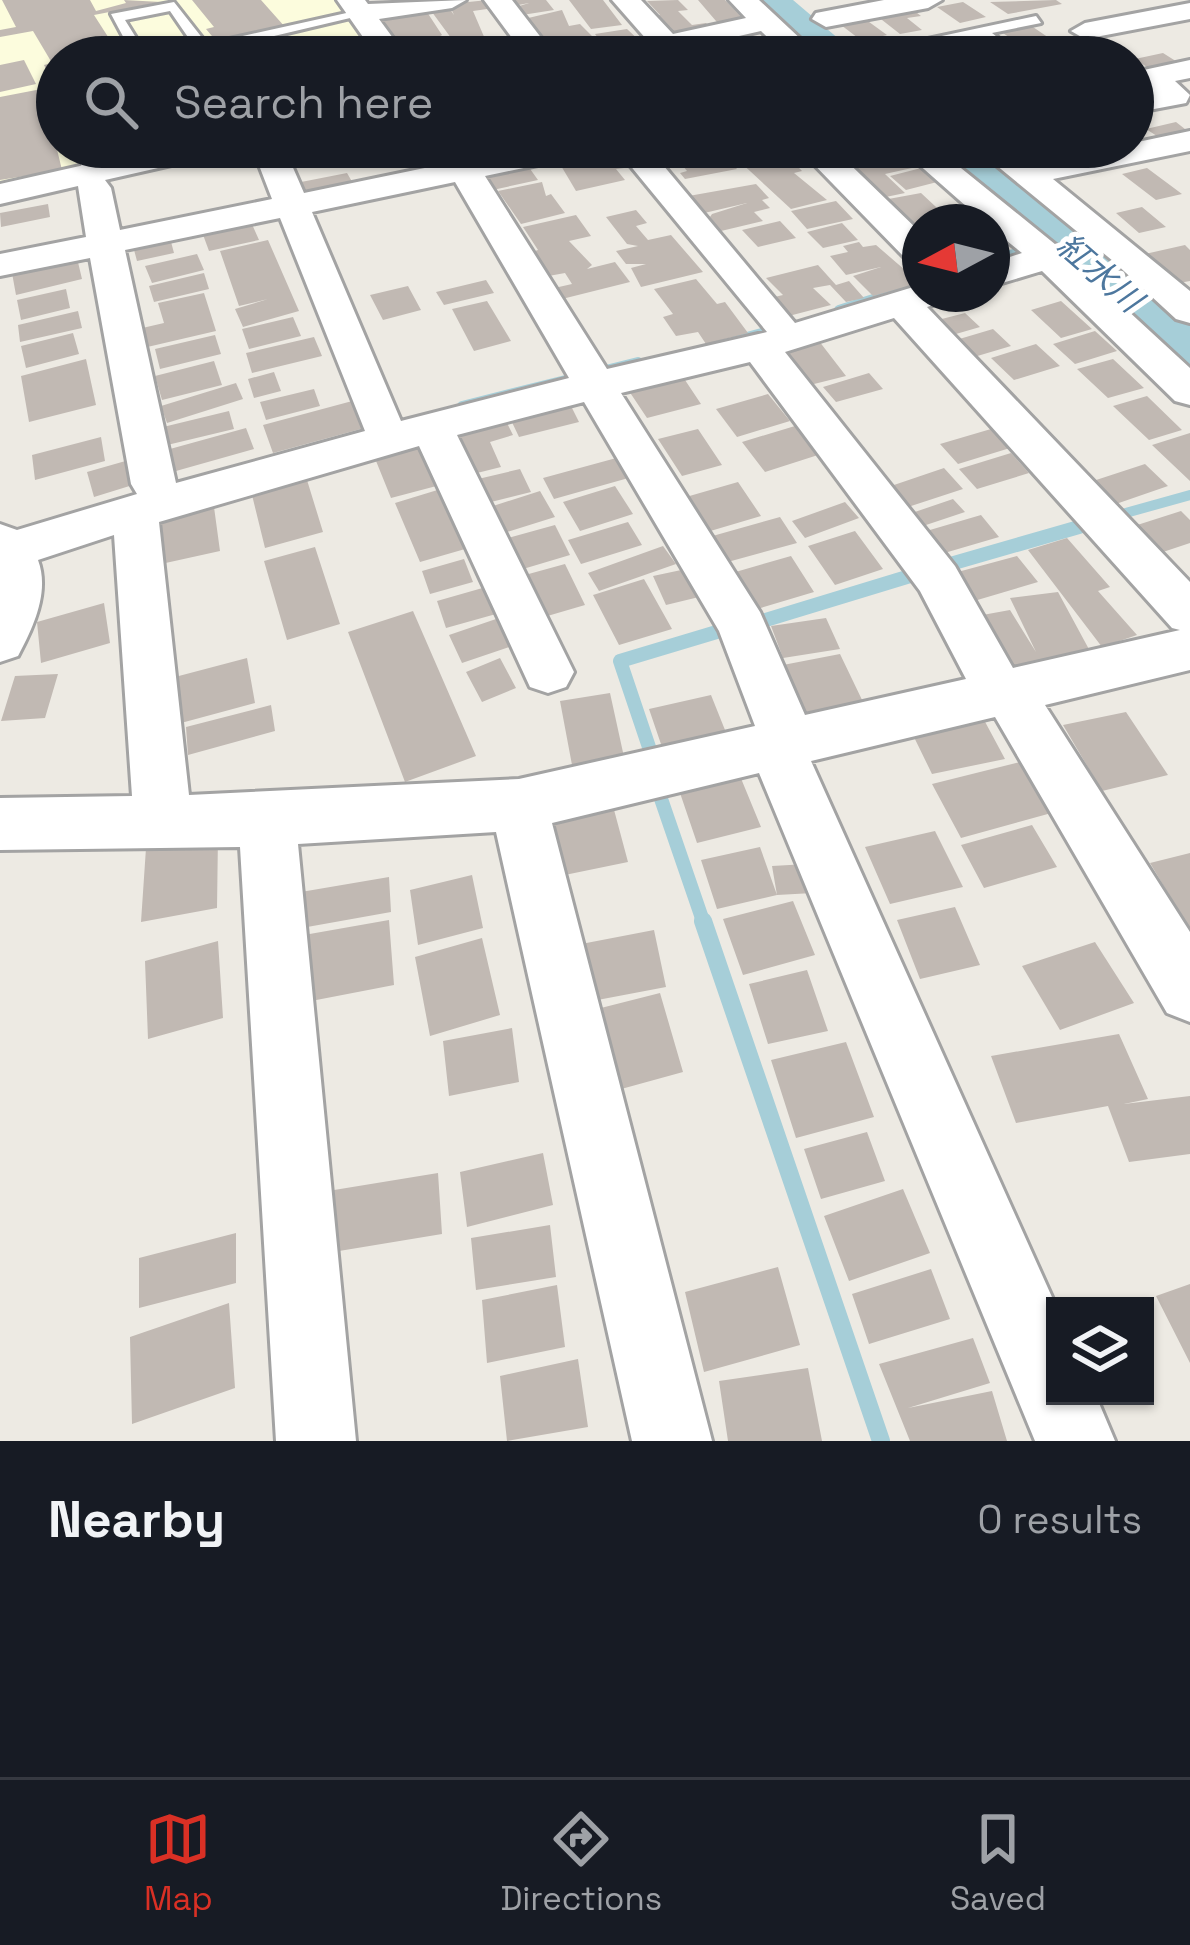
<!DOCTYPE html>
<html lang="en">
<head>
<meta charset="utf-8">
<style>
	:root { --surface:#171b24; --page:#20242c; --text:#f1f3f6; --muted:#9ea1a6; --line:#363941; --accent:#d93025 }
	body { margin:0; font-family:"Space Grotesk","Noto Sans JP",sans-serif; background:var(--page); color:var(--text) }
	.controls { position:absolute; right:36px; bottom:36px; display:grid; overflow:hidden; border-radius:0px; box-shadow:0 3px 9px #0004 }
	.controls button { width:108px; height:108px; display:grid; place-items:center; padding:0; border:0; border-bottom:3px solid var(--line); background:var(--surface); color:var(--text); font:60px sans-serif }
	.compass { position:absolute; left:902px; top:204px; width:108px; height:108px; border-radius:50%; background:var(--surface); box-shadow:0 3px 9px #0004; rotate:263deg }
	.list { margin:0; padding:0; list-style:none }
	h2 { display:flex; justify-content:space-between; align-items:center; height:156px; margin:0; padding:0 48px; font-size:51px }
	h2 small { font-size:39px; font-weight:400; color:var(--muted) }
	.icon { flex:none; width:66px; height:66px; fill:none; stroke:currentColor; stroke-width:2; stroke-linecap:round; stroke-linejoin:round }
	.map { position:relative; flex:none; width:1190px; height:1441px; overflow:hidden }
	.search { position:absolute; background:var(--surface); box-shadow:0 3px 9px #0004; left:36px; right:36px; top:36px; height:132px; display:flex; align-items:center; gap:30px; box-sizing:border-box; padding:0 42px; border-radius:66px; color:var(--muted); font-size:45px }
	.sheet { height:336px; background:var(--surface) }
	nav { display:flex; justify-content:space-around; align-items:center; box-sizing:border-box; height:168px; border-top:3px solid var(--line); background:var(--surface); font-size:33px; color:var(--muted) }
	nav a { display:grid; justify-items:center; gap:6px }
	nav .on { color:var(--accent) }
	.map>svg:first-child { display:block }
</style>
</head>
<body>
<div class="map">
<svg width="1190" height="1441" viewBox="0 0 1190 1441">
	<rect width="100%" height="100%" fill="#edeae3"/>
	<path fill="#fcfcdd" d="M0,0H339L378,57H57V147H188L81,163L0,189Z"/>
	<path fill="#a6ced8" d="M755,0H793L860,57H817Z
		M930,147H977L1190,321V376Z"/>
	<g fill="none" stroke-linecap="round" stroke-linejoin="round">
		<path stroke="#a6ced8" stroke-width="8" d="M204,157L246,147"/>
		<path stroke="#a6ced8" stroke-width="10" d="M992,261L1026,250
			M839,310L920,284
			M736,340L784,327
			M462,406L638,362
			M1115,516L1190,495
			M1069,530L1090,524"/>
		<path stroke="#a6ced8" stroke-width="14" d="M940,567L1079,527
			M759,622L920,573
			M652,756L620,661L720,631
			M659,793L704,924"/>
		<path stroke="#a6ced8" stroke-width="18" d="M703,921L881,1441"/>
	</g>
	<path fill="#c1b9b3" d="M2,0H90L96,11L126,3L124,0L161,2L94,15L121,57H57V76L50,77L44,65L52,63L33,31L0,37V30L16,27Z
		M192,0H261L285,27L217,42L206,29L214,27Z
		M488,0L494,8L473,11L485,39H494L499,46L490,48H519L523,54L465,57L429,8L447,5L454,15L449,4Z
		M509,0H546L554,10L522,15L516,7L529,3L513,6Z
		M569,0H603L622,25L591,29Z
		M678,0L688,10L678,11L692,25L706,23L713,30L677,37L654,16L660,15L647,1Z
		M698,0H725L747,23L722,28Z
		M1056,0L1062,4L1008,14L990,2Z
		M963,2L986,17L960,23L937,7Z
		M425,9L442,35L435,39L445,37L457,57H397L391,40H395L391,33L385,34L377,16Z
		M912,9L921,16L907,18L922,30L900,34L877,16Z
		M562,10L569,26L580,24L591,35L596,41L589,42L600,55L557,57L546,41L539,42L524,19Z
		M865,19L887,35L862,41L841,25Z
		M1030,25L1077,57H1038L1000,31Z
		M627,29L643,44L608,51L595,34Z
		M342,36L350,40L353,52L270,57L267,51Z
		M941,43L961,57H922L912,49Z
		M1163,53L1182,65L1153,71L1135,59Z
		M24,60L36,84L0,92V65Z
		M57,86V93L44,96L62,170L0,180V97Z
		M1176,122L1190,133L1163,140L1146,129Z
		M344,147L347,153L307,162L305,156L296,158L292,148Z
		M360,147H385L392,160L371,164Z
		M624,147L640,166L616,169L625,180L576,191L557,159Z
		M649,147H701L710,157L667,166L658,157L666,155L663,152L654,154Z
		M736,147H779L802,171L794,173L827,200L791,209L737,159L745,157Z
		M853,147H901L906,152L897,154L912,168L885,174L905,193L881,198L844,166L853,164L839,150Z
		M727,157L737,169L685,179L680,173L687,171L683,166Z
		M528,166L538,180L488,191L478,176Z
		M929,166L945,180L906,190L890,176Z
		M1147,168L1182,194L1156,200L1122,174Z
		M347,173L354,185L302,196L296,183Z
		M542,182L546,196L551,194L565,213L521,224L498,191Z
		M756,184L769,198L762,200L770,208L754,212L763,221L721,231L710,217L712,214L747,203L700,214L683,197Z
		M921,193L950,220L920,222L914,229L883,200Z
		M836,201L853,219L807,229L791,211Z
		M48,204L50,217L1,227L0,213Z
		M1142,207L1166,227L1139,233L1116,213Z
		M636,210L647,223L636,226L648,240L671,235L703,272L641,287L631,268L646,264H626L616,251L638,246L627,244L606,217Z
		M576,215L591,236L569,241L592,265L587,269L615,262L630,282L558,300L550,289L572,284L565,273L543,277L532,252L538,250L523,227Z
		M780,221L796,238L758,247L742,230Z
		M251,222L259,240L209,251L202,232Z
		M842,223L858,240L823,248L807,232Z
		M170,238L174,253L137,261L133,246Z
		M268,240L299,311L243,327L235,309L268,299L239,306L220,251Z
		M859,242L863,247L876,245L920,283L873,296L853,276L881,267L846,275L830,256L848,252L843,246Z
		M1185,245L1190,250V281L1179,283L1145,254Z
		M197,254L204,270L152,283L145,266Z
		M77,258L82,279L16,295L12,273Z
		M818,265L836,285L849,281L864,298L846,302L830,285L813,288L831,305L781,318L766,299L783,295L766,278Z
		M204,273L209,289L154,302L149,286Z
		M696,279L717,304L725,302L748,333L706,344L698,332L676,336L663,317L673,314L654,289Z
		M486,280L494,293L444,305L436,292Z
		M408,286L421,310L383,320L370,295Z
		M66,289L70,308L21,320L17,300Z
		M204,293L216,331L143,348L138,329L164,323L158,303Z
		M487,301L511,341L474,351L452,309Z
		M1061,301L1092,329L1061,338L1031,310Z
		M78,311L82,328L20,342L18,325Z
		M965,313L980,327L949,336L934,321Z
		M293,317L301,336L249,349L242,329Z
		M993,329L1011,346L974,357L956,340Z
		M1095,331L1117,351L1075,364L1053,344Z
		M73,333L79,354L26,368L21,346Z
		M215,335L221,354L160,369L155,349Z
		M314,337L322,356L252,373L246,353Z
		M819,341L846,376L806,386L780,351Z
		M1036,344L1060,366L1014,380L991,358Z
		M86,359L96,405L29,422L21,376Z
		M1113,359L1144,388L1108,398L1077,369Z
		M214,361L222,385L162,400L155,376Z
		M274,372L281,391L254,398L248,379Z
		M869,373L883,389L836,402L823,387Z
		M683,377L701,404L647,418L629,391Z
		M236,383L243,399L167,423L161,406Z
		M314,389L320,406L266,420L260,402Z
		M768,394L790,421L737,437L716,409Z
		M1147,396L1182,430L1149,440L1113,406Z
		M356,400L368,427L273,453L263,425Z
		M570,404L579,422L519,437L510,418Z
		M229,411L234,429L163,446L159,428Z
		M505,419L513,435L490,442L501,467L473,474L454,433Z
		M795,426L818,455L765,472L742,442Z
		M246,428L254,449L176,471L170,449Z
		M698,429L722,465L682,476L658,439Z
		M991,429L1010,448L958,464L940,444Z
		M1190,433V481L1152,445Z
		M101,437L105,461L35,480L32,455Z
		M425,443L444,484L391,498L374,456Z
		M1011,453L1029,473L977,489L959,469Z
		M620,457L632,477L554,499L543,478Z
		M129,460L136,484L94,497L87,472Z
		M1145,464L1168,486L1113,505L1090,482Z
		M944,468L963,489L908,507L891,486Z
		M520,469L531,492L487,503L478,479Z
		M307,480L323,532L265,548L252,495Z
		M738,482L761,516L707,532L686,497Z
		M615,486L633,514L580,531L563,502Z
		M444,488L472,547L420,562L395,503Z
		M540,491L555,517L507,532L493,506Z
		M953,499L965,512L917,528L906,515Z
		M845,502L859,518L805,538L792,521Z
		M214,507L220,551L161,564L158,519Z
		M1181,511L1190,520V543L1157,554L1131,527Z
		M981,515L999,537L941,554L923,532Z
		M780,517L797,543L724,563L709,537Z
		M628,522L642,545L581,564L568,540Z
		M555,525L570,555L523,569L508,538Z
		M855,531L883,569L835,585L808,546Z
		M1067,538L1110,587L1098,591L1137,635L1102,647L1028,550Z
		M663,546L676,564L599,591L588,573Z
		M315,547L340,624L287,640L264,561Z
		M791,556L814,592L754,610L732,573Z
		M1017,556L1038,582L974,601L954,573Z
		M464,559L473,582L430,594L422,571Z
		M565,564L585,605L544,617L525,575Z
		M686,569L699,597L666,605L653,576Z
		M644,579L672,629L619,645L593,595Z
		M486,587L496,614L446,628L437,601Z
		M1058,592L1091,653L1006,667L977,616L1010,610L1036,652L1010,598Z
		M104,603L110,643L41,663L37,622Z
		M413,611L476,756L405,782L348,632Z
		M499,618L512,646L462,663L449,635Z
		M826,618L840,649L783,658L771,626Z
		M840,654L864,704L805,717L783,665Z
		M247,658L255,703L181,723L175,677Z
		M500,658L516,688L482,702L466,672Z
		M58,674L45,718L1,721L15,676Z
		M610,693L624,757L572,765L560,701Z
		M711,695L727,735L663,750L649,709Z
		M271,705L275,731L188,755L186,727Z
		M1126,712L1168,775L1102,791L1063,725Z
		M983,718L1005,759L932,774L912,733Z
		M1024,761L1055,812L961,838L932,784Z
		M740,776L761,827L697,843L679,790Z
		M613,806L628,862L555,877L543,820Z
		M1032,825L1057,867L984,888L961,845Z
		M935,831L963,887L890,904L865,847Z
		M218,835L217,908L141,922L146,848Z
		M760,847L777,895L772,866L807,864L813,893L777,895L717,909L701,860Z
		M1190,853V930L1150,863Z
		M472,875L483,928L418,945L410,890Z
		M389,877L391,912L296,929L295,893Z
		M793,901L815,955L743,975L723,919Z
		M955,907L980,965L920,979L897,920Z
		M389,920L394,985L306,1002L304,935Z
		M654,930L666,987L587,1002L576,945Z
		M482,938L500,1015L430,1036L415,957Z
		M218,941L223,1018L148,1039L145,961Z
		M1095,942L1134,1003L1060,1030L1022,966Z
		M807,970L828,1031L768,1044L749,984Z
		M660,993L683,1072L614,1091L593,1010Z
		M512,1028L519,1082L449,1096L443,1041Z
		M1119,1034L1148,1099L1124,1104L1190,1096V1154L1129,1162L1108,1106L1016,1123L991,1056Z
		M846,1042L874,1117L796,1138L771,1060Z
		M867,1132L885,1181L821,1199L804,1149Z
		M543,1153L553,1205L467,1227L460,1172Z
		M438,1173L442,1234L327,1253L328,1191Z
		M903,1189L930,1253L849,1281L824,1216Z
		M550,1225L556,1277L476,1290L471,1238Z
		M236,1233V1283L139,1308V1258Z
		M778,1267L800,1345L704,1372L685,1292Z
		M931,1269L950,1319L869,1344L852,1294Z
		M1190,1284V1363L1156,1296Z
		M557,1285L565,1347L487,1363L482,1300Z
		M229,1303L235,1388L132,1424L130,1337Z
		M973,1338L990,1383L908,1408L992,1391L1007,1441H910L879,1364Z
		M578,1359L588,1427L507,1441L500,1376Z
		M808,1368L822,1441H728L719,1381Z"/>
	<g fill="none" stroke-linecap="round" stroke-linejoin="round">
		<defs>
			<path id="lane" d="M174,2L207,44L360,10L367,14L186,57H159L194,46L170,11L125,20L148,57H134L111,14Z
				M1036,16L1041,23L992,33L1023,57H1007L977,36L871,57L862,53Z
				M85,148L93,153L98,177L84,173L77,153Z"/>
			<path id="street" d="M337,0H365L368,4L466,0L452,8L379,19L407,57H377Z
				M484,0H512L556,57H526Z
				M612,0H641L673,34L746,18L729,0H759L820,57H788L761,31L647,57H593L598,51L647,40Z
				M884,0H942L928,8L826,27L812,19L816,13Z
				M1190,3V19L1085,39L1071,31L1085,23Z
				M1190,60V78L1175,81L1190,95L1186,103L1133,113V95L1150,92L1135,77L1139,71Z
				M1190,131V151L1053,179L1190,291V323L1176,319L1113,261L974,147H1011L1032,164L1133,147V143Z
				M164,147H224L220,154L105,180L111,188L120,230L272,199L252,147H284L304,193L444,164L434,147H466L474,158L530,147H595L591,154L485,176L607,369L767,332L615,147H648L795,323L920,285V294H949L943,302L927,307L1190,582V670L1045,705L1190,932V1022L1167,1013L995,717L811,761L1056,1306L1055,1396H1096L1115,1441H1035L759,773L552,823L712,1441H632L496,832L298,844L356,1441H276L240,847L0,850V798L132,796L114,535L38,560C50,592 33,628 18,656L0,662V524L17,530L137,494L131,484L90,258L0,276V254L86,237L78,186L0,204V184ZM455,182L569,378L401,421L312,212ZM280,218L365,431L176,483L125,250ZM894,318L1172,628L1180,630L1013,668L955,566L785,352ZM750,362L920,591L966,679L805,715L760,612L621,393ZM584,402L719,631L755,726L519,779L189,795L159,522L419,446L530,687L548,693L566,687L574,672L457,435Z
				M797,147H832L920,232V263L907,260Z
				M899,147H935L1061,249L1190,368V405L1175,401L1042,271L992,286V263L1022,253L992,229V222H984Z"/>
		</defs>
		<use href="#lane" stroke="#a3a3a3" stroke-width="6"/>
		<use href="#street" stroke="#a3a3a3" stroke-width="6"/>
		<use href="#lane" fill="#fff" fill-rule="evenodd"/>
		<use href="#street" fill="#fff" fill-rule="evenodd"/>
	</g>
	<g text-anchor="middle" stroke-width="10" stroke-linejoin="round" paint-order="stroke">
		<g font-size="33" font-style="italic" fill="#4d779e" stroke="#fff">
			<text transform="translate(1100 272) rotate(41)" y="12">紅水川</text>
		</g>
	</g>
</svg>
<div class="controls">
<button><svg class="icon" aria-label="layers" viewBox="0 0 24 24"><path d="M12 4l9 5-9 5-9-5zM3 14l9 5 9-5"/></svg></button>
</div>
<svg class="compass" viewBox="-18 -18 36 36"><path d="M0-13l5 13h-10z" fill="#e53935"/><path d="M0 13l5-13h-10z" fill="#9ea1a6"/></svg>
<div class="search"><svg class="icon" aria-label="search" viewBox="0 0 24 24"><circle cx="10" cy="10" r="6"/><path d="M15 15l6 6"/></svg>Search here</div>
</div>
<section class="sheet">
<h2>Nearby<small>0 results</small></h2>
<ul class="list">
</ul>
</section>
<nav>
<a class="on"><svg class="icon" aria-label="map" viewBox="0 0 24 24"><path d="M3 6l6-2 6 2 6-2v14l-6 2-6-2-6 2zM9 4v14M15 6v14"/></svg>Map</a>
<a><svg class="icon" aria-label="directions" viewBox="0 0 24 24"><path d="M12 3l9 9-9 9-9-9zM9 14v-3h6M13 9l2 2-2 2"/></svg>Directions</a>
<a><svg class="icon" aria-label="saved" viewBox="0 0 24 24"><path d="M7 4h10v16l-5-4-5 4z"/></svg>Saved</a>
</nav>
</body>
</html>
